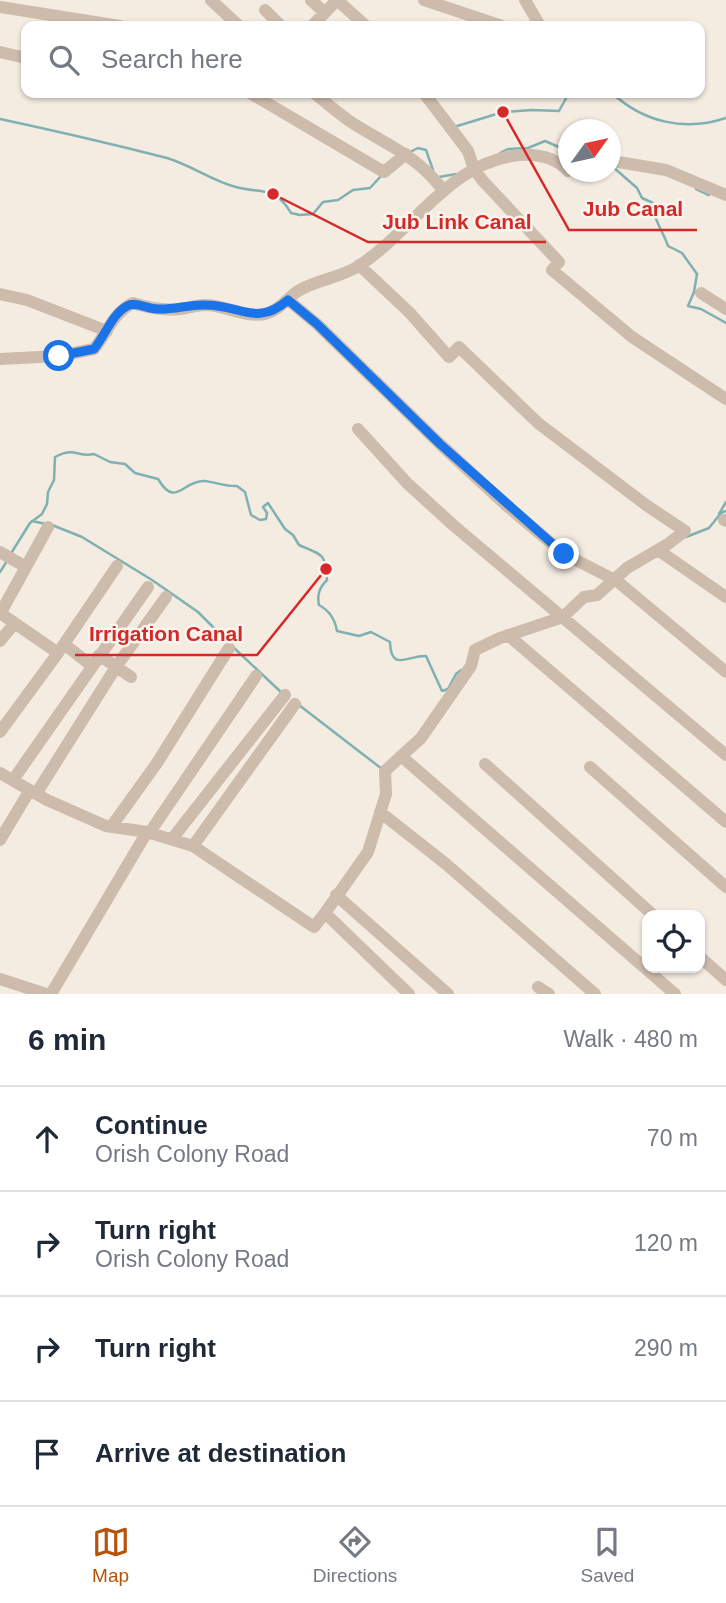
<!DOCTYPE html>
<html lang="en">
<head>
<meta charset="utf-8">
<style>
	:root { --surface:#fff; --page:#f2f2f3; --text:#1f2937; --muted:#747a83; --line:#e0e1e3; --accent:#b45309 }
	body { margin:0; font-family:Helvetica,sans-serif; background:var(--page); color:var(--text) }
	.controls { position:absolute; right:21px; bottom:21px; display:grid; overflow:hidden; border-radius:14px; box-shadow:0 2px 5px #0004 }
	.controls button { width:63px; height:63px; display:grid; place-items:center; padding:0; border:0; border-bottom:2px solid var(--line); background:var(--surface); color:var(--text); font:35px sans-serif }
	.compass { position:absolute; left:558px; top:119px; width:63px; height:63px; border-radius:50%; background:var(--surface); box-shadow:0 2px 5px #0004; rotate:57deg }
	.stop { position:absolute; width:21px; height:21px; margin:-16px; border:5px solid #1a73e8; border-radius:50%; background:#fff }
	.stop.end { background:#1a73e8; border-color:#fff; box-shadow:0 2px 7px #0008 }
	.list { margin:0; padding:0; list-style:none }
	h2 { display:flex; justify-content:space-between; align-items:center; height:91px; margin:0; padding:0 28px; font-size:30px }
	h2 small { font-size:23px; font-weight:400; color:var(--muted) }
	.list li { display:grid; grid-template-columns:46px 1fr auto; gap:21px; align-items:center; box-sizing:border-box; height:105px; padding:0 28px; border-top:2px solid var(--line) }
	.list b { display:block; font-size:26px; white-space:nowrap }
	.list p { margin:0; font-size:23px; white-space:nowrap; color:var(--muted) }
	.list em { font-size:23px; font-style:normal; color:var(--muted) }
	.icon { flex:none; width:38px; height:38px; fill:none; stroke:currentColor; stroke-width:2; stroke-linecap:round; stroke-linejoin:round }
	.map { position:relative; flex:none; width:726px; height:994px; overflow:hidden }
	.search { position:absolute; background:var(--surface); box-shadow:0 2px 5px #0004; left:21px; right:21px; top:21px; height:77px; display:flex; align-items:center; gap:18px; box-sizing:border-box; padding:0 24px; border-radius:14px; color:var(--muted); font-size:26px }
	.sheet { height:511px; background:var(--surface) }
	nav { display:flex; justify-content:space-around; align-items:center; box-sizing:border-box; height:98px; border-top:2px solid var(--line); background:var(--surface); font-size:19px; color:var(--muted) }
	nav a { display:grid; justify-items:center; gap:4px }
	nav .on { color:var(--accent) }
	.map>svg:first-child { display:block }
</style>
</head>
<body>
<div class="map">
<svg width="726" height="994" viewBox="0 0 726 994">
	<rect width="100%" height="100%" fill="#f4ebe1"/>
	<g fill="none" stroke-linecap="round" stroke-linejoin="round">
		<path stroke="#7fb0b2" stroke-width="2.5" d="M612,93C643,122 685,132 726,118
			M0,119C56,131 112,144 167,158C191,165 212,181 236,187C260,194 275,185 291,213L300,215L313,214L323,202L338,200L353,190L370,188L382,175
			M454,127L503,112L532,110L559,111L569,93
			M410,152L418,148L426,150L433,170
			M500,153L508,149L528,148L545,141L568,151
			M613,167L637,188L642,198L653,203C653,219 663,231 668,246L682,253L697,274L694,292L688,306L701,309L726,323
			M439,177L456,174
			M696,189L709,195
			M719,514L726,502
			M32,521L46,524
			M52,525L82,537L152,580L198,612L229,643
			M686,537L709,528L721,513L726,511
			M10,555L30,523L42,514L47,504L48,492L54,480L55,457C76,446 77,458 94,454L110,462L125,464L135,473L158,479C176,509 183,480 204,481C216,482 226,487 237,486L245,492L251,515L260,520L266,519L267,513L263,507L268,503L285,529L293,535L299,545C321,555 326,552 327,580C319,588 317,595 319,605C330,611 335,619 337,631L359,636L371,632L390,642C391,673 408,655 426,656L442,691L448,689L456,674L461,670
			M0,572L7,561
			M233,647L282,693
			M299,705L382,769"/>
		<path stroke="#cdbbac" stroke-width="12" d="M211,0L239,26
			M311,0L325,13
			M337,0L366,26
			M424,0L502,26
			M525,0L540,26
			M0,7L120,26
			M265,10L281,26
			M312,26L337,0
			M0,52L26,58
			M250,93L384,172L406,154
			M314,93C327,103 340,115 354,124C389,146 416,155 443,190
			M424,93L468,151L474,169L483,181L559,262L552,270L632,337L726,399
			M610,164L618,162L666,170L726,195
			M701,293L726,309
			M0,294L27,300L107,331
			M288,300L317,324L440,444L507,506L564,554L617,581L726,672
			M0,359L59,356L94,349C107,333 114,312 133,303C149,308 163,311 180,309C188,308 197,305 206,305C226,305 249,320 268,313C281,309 287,298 298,291C316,280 339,278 357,267C413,232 449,161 520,155C538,154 556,158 568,171
			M358,429L407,483L453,525L726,755
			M724,520L726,521
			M658,550L726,597
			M0,552L26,567
			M0,613L58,653L64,644L92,666L99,655L131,677
			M0,614L48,527
			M508,635L726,822
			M0,641L14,624
			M64,644L117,566
			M0,732L58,653
			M401,756L675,994
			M485,764L653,915
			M590,767L726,887
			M0,773L47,800L106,826L147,832L193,846L314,927L325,913L409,994
			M13,780L148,587
			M36,794L116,667L166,597
			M380,812L446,864L595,994
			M111,827L157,763L229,648
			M150,832L256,676
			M172,839L285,695
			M0,840L30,790
			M193,846L295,704
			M336,895L448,994
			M325,913L368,852L386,794L385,771L421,738L471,666L475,650L500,638L563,617L584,597L597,595L627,568L668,544L685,531L646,505L538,423L459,347L449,357L409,312L359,265
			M700,957L726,980
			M0,979L46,994
			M538,987L549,994
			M51,994L147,832"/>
	</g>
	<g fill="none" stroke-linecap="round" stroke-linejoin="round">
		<path stroke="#1a73e8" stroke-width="9" d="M59,356L94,349C105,336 112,314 127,306C136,301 147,309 158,309C174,310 190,304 206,305C240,305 257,327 288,300L317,324L440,444L564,554"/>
	</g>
	<path fill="none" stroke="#d62828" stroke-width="2.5" d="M503 112L569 230H697M273 194L368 242H546M326 569L257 655H75"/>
	<g fill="#d62828" stroke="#fbf5ee" stroke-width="2.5">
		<circle cx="503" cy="112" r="7"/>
		<circle cx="273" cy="194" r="7"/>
		<circle cx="326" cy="569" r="7"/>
	</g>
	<g font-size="21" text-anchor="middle" font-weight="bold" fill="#d62828" stroke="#fbf5ee" stroke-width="5" stroke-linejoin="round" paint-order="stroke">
		<text x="633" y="216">Jub Canal</text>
		<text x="457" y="229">Jub Link Canal</text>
		<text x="166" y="641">Irrigation Canal</text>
	</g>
</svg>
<div class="controls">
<button><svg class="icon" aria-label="locate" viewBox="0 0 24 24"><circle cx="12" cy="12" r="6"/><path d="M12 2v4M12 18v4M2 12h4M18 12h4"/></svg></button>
</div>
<svg class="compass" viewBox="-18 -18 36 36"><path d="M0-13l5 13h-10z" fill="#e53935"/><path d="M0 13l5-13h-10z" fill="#747a83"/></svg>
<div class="stop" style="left:59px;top:356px"></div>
<div class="stop end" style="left:564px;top:554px"></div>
<div class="search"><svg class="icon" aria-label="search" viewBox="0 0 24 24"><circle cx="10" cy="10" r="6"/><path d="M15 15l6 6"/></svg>Search here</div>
</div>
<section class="sheet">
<h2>6 min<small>Walk · 480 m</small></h2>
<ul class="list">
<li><svg class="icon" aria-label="ahead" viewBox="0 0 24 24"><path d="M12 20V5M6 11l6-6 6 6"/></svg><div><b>Continue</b><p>Orish Colony Road</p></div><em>70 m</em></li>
<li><svg class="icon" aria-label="right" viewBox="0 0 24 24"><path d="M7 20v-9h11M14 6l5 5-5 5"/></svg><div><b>Turn right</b><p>Orish Colony Road</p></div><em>120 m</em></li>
<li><svg class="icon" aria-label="right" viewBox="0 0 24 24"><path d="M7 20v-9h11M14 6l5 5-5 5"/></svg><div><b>Turn right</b></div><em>290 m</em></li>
<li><svg class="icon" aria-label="arrive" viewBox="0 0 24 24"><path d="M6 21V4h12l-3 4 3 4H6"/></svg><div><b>Arrive at destination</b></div></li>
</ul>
</section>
<nav>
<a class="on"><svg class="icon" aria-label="map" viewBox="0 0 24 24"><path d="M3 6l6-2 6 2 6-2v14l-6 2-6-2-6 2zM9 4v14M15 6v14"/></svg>Map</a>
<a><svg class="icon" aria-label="directions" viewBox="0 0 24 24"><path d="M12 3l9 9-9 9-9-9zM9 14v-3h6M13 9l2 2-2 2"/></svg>Directions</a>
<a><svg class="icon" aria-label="saved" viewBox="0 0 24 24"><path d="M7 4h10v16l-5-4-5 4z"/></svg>Saved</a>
</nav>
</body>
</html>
